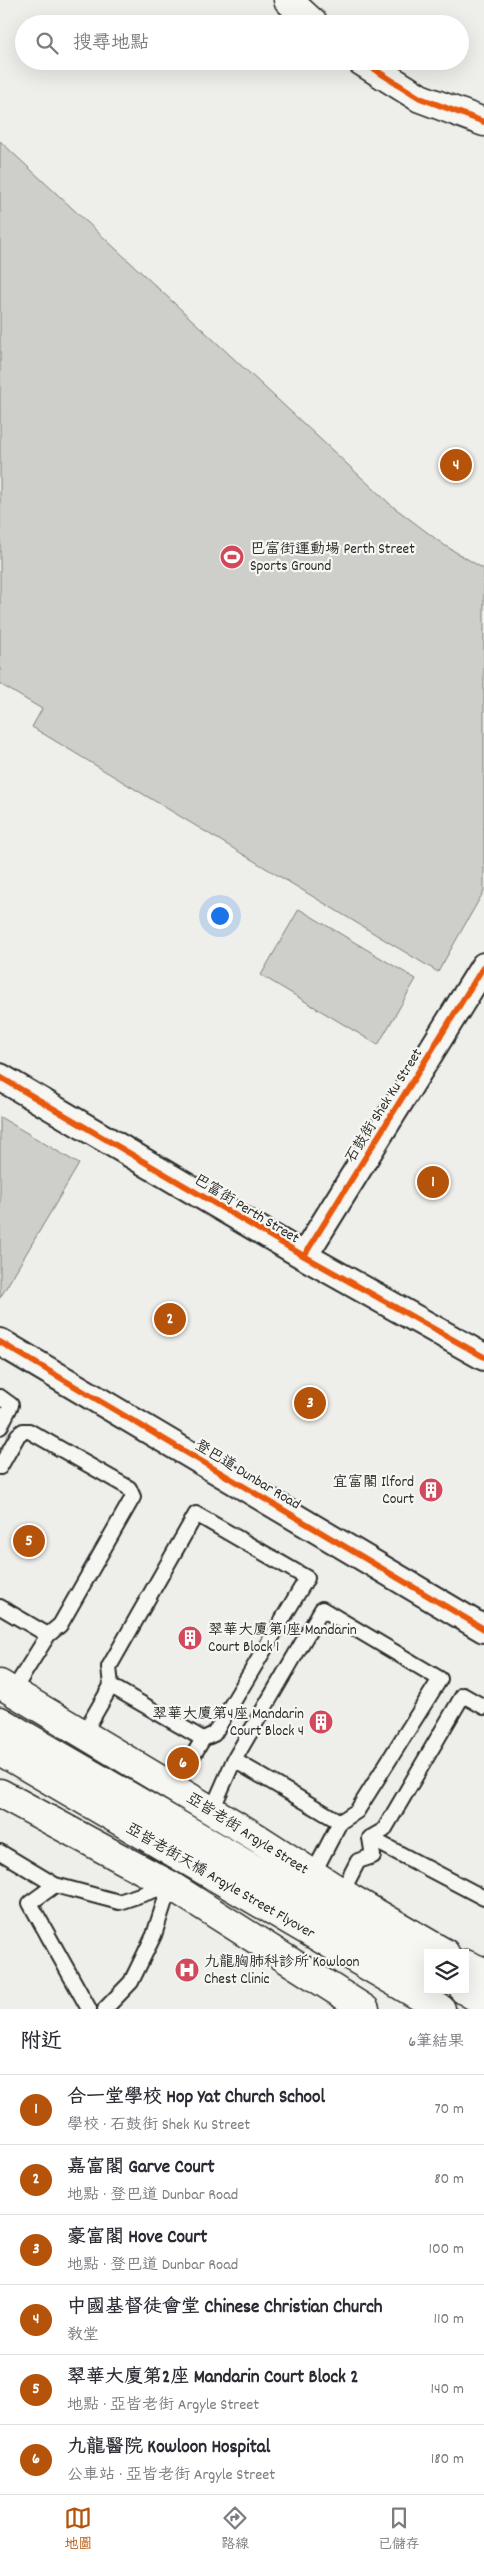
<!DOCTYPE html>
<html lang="zh-TW">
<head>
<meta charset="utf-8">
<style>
	:root { --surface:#fff; --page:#f7f7f7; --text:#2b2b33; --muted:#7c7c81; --line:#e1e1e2; --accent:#b45309 }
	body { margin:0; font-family:Dekko,"LXGW WenKai TC",sans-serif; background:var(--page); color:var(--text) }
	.controls { position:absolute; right:15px; bottom:15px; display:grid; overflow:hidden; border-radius:0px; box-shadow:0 5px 20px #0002 }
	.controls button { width:45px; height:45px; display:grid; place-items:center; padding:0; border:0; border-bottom:1px solid var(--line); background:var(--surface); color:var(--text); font:25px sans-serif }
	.you { position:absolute; left:219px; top:915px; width:18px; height:18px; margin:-12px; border:4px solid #fff; border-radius:50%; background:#1a73e8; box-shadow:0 0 0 8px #1a73e833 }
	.badge { display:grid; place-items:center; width:32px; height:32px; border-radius:50%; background:var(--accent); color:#fff; font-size:16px; font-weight:700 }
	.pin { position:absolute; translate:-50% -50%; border:2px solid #fff; box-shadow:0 1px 5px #0006 }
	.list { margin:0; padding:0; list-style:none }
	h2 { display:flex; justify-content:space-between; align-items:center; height:65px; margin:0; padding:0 20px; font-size:21px }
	h2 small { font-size:16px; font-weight:400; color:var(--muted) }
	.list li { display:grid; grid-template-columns:32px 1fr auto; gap:15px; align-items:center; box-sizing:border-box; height:70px; padding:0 20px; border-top:1px solid var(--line) }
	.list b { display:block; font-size:19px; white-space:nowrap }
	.list p { margin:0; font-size:16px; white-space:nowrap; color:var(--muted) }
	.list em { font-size:16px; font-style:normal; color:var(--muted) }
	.icon { flex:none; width:28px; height:28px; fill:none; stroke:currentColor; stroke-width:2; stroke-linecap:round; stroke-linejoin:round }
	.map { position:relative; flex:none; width:484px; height:2009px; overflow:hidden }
	.search { position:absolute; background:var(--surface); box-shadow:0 5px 20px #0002; left:15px; right:15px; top:15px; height:55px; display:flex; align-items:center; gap:12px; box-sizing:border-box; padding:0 18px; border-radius:28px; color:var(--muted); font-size:19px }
	.sheet { height:485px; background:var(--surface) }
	nav { display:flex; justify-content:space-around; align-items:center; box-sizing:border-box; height:70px; border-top:1px solid var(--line); background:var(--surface); font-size:14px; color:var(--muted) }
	nav a { display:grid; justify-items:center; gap:2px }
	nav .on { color:var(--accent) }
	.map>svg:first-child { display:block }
</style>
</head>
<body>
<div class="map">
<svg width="484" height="2009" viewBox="0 0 484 2009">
	<rect width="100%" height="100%" fill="#eeeeea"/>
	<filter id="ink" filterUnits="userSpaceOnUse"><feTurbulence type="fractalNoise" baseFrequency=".02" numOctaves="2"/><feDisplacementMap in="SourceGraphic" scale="10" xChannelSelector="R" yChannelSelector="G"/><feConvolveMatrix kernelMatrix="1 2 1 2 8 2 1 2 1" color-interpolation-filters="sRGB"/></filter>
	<g filter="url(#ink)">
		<path fill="#cececa" stroke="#7c7c7a" d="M0,141L391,505L444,545L484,569V891L438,972L32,727L42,709L0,684Z
			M299,909L416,979L378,1045L261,975Z
			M0,1117L79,1164L0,1298Z"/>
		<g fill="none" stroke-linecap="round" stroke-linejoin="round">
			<defs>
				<path id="service" d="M0,1397L11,1405L0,1427
					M0,1467L18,1435L23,1431H29L129,1488L133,1497L60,1625L48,1635
					M0,1607L48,1635L13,1691
					M111,1686L109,1667L196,1514L307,1578L214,1734L203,1739
					M84,1733L111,1686L203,1739L174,1787
					M234,1760L322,1609L440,1679L357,1811L340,1822
					M212,1810L234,1760L340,1822L313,1874
					M370,1838L384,1830L463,1695L484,1707
					M370,1838L484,1898
					M0,1852L55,1885L119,1902L170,1885
					M55,1885L30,1903L89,2009
					M342,1892L358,1861L373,1856L370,1838
					M105,2009L131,1982L154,1935L170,1885"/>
				<path id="minor" d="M0,1077L304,1256L484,1357
					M304,1256L484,966
					M0,1342L484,1629"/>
				<path id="tertiary" d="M288,0L314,24
					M361,61L420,98L484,122"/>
				<path id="secondary" d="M0,1684L256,1837L352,1899L445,1953
					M0,1793L170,1885L365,2009
					M465,1964L484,1972"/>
				<path id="primary" d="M0,1721L428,1970
					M0,1751L441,2009
					M464,1990L484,2002"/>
			</defs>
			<use href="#service" stroke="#2b2b2b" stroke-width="18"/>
			<use href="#minor" stroke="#2b2b2b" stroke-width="30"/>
			<use href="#tertiary" stroke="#2b2b2b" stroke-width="31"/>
			<use href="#secondary" stroke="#2b2b2b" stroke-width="31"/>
			<use href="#primary" stroke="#2b2b2b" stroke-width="31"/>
			<use href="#service" stroke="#f6f6f2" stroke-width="14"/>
			<use href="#minor" stroke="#f6f6f2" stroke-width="26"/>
			<use href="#tertiary" stroke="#f6f6f2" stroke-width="28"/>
			<use href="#secondary" stroke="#f6f6f2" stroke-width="28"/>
			<use href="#primary" stroke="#f6f6f2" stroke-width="28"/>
			<defs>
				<path id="cycleway" d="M361,61L420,98L484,122
					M0,1077L304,1256L484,1357
					M304,1256L484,966
					M0,1342L484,1629"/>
			</defs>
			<use href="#cycleway" stroke="#f6f6f2" stroke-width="9"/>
			<use href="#cycleway" stroke="#e8590c" stroke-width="6"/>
		</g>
	</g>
	<defs>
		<symbol id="stadium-disc" viewBox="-11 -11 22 22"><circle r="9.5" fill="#d1495b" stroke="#f6f6f2"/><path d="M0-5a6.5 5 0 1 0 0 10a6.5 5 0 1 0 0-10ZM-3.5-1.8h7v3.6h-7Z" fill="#fff"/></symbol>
		<symbol id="building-disc" viewBox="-11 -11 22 22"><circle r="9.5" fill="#d1495b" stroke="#f6f6f2"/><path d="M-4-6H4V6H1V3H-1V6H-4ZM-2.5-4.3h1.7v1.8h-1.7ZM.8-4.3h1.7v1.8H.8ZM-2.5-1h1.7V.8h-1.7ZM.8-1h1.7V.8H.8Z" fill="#fff"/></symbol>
		<symbol id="hospital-disc" viewBox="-11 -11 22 22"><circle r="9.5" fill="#d1495b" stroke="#f6f6f2"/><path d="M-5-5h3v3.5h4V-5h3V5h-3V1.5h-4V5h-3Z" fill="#fff"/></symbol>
	</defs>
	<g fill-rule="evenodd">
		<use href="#stadium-disc" x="218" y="543" width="28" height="28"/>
		<use href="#building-disc" x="417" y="1476" width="28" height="28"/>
		<use href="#building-disc" x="176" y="1624" width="28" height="28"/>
		<use href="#building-disc" x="307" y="1708" width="28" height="28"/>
		<use href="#hospital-disc" x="173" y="1956" width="28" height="28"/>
	</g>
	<g text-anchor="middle" stroke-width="4.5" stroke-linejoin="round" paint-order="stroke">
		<g font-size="15" fill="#2b2b2b" stroke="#f6f6f2" text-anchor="start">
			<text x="250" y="553">巴富街運動場 Perth Street<tspan x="250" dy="17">Sports Ground</tspan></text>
			<text x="414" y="1486" text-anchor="end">宜富閣 Ilford<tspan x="414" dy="17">Court</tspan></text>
			<text x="208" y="1634">翠華大廈第1座 Mandarin<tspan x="208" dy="17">Court Block 1</tspan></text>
			<text x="304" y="1718" text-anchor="end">翠華大廈第4座 Mandarin<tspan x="304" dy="17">Court Block 4</tspan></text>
			<text x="204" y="1966">九龍胸肺科診所 Kowloon<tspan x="204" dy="17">Chest Clinic</tspan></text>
		</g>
		<g font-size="15" fill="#2b2b2b" stroke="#f6f6f2">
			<text transform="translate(383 1105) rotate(-58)" y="5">石鼓街 Shek Ku Street</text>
			<text transform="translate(247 1208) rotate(31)" y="5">巴富街 Perth Street</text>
			<text transform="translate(248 1474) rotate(31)" y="5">登巴道 Dunbar Road</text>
			<text transform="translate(248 1833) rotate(32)" y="5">亞皆老街 Argyle Street</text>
			<text transform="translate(221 1880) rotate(30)" y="5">亞皆老街天橋 Argyle Street Flyover</text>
		</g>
	</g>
</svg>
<div class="controls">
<button><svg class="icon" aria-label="layers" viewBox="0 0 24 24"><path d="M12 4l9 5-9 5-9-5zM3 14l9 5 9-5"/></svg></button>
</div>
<div class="you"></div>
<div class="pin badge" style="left:433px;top:1182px">1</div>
<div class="pin badge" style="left:170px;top:1319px">2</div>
<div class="pin badge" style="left:310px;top:1403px">3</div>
<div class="pin badge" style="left:456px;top:465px">4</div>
<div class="pin badge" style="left:29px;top:1541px">5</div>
<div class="pin badge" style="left:183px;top:1763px">6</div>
<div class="search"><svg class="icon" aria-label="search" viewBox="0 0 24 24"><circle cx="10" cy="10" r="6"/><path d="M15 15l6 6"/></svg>搜尋地點</div>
</div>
<section class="sheet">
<h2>附近<small>6筆結果</small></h2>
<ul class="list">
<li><span class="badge">1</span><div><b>合一堂學校 Hop Yat Church School</b><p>學校 · 石鼓街 Shek Ku Street</p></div><em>70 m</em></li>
<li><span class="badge">2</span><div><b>嘉富閣 Garve Court</b><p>地點 · 登巴道 Dunbar Road</p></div><em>80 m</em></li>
<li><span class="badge">3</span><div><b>豪富閣 Hove Court</b><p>地點 · 登巴道 Dunbar Road</p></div><em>100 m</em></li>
<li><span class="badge">4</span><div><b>中國基督徒會堂 Chinese Christian Church</b><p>教堂</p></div><em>110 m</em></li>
<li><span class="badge">5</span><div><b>翠華大廈第2座 Mandarin Court Block 2</b><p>地點 · 亞皆老街 Argyle Street</p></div><em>140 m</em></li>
<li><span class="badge">6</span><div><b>九龍醫院 Kowloon Hospital</b><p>公車站 · 亞皆老街 Argyle Street</p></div><em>180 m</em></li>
</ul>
</section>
<nav>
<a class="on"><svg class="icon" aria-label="map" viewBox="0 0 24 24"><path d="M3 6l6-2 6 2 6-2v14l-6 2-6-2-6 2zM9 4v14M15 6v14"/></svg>地圖</a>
<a><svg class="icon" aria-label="directions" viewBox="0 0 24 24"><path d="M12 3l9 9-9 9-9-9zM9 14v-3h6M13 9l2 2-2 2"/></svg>路線</a>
<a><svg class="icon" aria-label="saved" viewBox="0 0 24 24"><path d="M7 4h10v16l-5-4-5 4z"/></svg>已儲存</a>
</nav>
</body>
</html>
